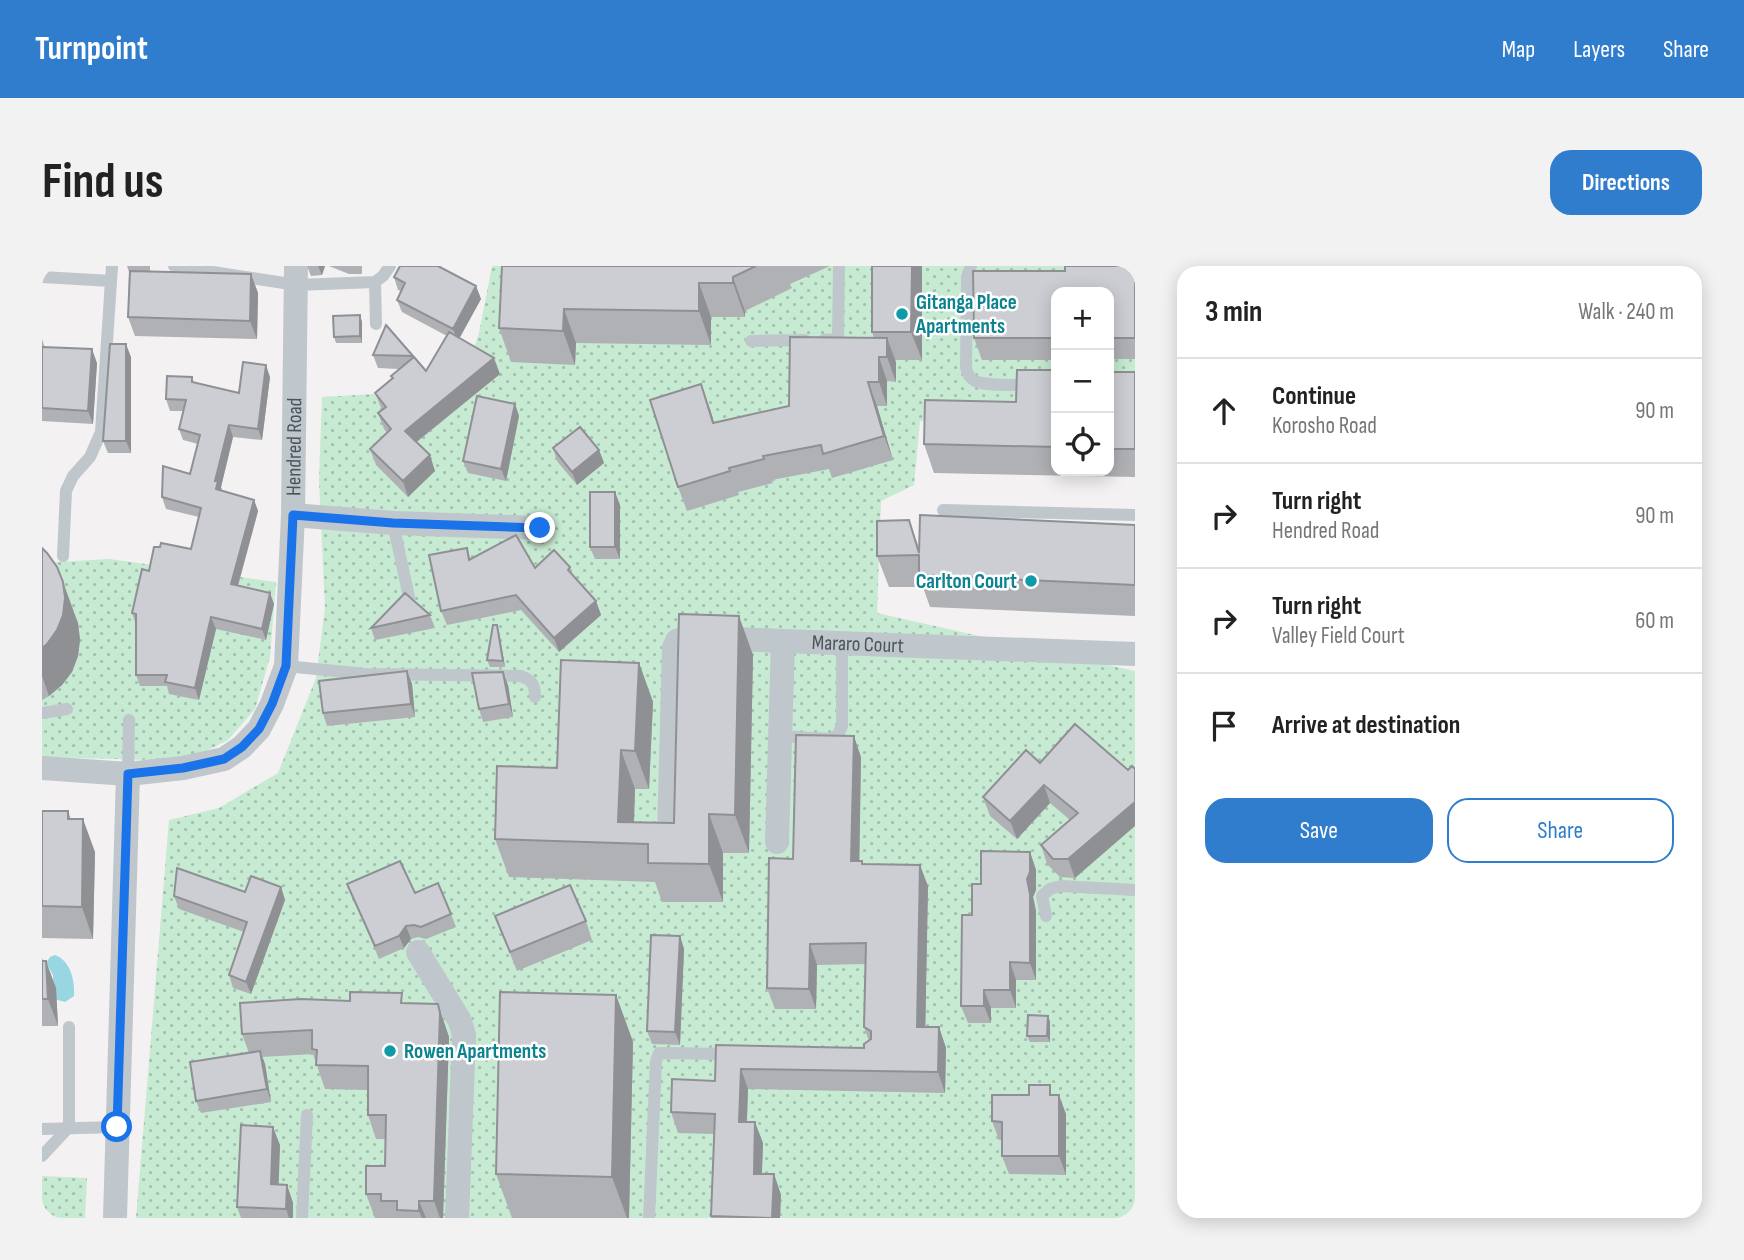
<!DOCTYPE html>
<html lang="en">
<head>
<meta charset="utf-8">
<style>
	:root { --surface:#fff; --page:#f2f2f2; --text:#222; --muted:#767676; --line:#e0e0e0; --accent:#307dce }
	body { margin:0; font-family:"Sofia Sans Condensed",sans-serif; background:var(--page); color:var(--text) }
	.controls { position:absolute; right:21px; top:21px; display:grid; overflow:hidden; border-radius:14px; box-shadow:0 4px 18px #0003 }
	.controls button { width:63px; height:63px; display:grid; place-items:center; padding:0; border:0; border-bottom:2px solid var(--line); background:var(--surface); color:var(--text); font:35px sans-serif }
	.stop { position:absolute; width:21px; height:21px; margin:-16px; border:5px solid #1a73e8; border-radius:50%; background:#fff }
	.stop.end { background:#1a73e8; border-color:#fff; box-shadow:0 2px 7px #0008 }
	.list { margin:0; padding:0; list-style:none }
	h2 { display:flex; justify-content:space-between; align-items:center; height:91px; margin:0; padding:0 28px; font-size:30px }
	h2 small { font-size:23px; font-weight:400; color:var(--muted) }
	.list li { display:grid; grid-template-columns:46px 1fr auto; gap:21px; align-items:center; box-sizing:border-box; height:105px; padding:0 28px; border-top:2px solid var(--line) }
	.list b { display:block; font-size:26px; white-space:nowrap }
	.list p { margin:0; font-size:23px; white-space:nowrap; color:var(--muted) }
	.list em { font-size:23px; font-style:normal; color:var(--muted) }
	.actions { display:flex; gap:14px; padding:21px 28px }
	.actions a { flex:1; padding:16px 0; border:2px solid var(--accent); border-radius:21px; text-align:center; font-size:24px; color:var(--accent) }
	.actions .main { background:var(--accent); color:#fff }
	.icon { flex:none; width:38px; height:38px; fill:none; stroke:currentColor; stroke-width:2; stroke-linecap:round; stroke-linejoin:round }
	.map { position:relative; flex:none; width:1093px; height:952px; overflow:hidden; border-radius:21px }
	header { display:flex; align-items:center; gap:42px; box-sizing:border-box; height:98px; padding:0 35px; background:var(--accent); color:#fff }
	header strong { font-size:33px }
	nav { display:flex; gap:38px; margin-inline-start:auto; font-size:24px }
	.intro { display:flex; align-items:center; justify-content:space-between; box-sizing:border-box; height:168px; padding:0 42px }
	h1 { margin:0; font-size:49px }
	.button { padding:18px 32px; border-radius:21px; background:var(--accent); color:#fff; font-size:24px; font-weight:700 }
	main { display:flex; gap:42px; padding:0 42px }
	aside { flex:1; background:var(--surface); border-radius:21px; box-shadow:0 4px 18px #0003 }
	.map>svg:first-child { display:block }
</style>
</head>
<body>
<header>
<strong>Turnpoint</strong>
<nav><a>Map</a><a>Layers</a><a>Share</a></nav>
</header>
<div class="intro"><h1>Find us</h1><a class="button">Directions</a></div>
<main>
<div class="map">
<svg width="1093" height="952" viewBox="0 0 1093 952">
	<defs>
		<pattern id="garden-dots" width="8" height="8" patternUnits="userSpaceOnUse" patternTransform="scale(1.75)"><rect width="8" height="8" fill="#c6ead2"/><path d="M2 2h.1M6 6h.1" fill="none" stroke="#a3c0ae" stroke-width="1.8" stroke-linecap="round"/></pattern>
	</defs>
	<rect width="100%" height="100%" fill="#f3f1f1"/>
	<path fill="url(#garden-dots)" d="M450,0H1093V143L1067,145V26H1014V147L878,155L872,219L839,235L835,347L1093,405V952H94L127,554L177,542L236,507L274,412L283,342L277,215L280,131L419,123L437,67Z
		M67,293L234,316L228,391L213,443L186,474L158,488L110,494L0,491V297Z
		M0,910L45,912L43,952H0Z"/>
	<path fill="#98d6e2" d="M13,689C29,695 33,715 32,730L23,736L12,733L11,709L4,697L8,691Z"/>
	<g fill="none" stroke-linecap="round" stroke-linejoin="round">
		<path stroke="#bfc6cc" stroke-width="12" d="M132,0L255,19L333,16L341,10L348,0
			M929,0L925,11L924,101C925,108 927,112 933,115C949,122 995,118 1014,118
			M0,11L69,15L70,0
			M333,16L334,58
			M782,74L796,73L797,0
			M709,75L763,74
			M901,244L1093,249
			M351,257L367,331
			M21,290L24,225L31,210L48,191L59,166L69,15
			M244,400L323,408L479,410C491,415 493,419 493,431
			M0,447L25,443
			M738,470L787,473L796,469L800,460V378
			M86,508L87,454
			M1004,650L1000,630L1008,623L1019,620L1093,624
			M0,863L75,861
			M0,890L27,861V761
			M260,952L265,849
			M607,952L614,795L617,787L688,788"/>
		<g stroke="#bfc6cc" stroke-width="24">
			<path d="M251,249L351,257L498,262"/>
			<path id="s1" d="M0,502L86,508L141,502L182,493L200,481L217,463L230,438L244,400L251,249L254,0"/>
			<path d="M627,571L632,382L635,375L645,371L741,375"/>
			<path id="s2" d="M735,576L741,375L1093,388"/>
			<path d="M376,686L418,755L422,769L415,952"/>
			<path d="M73,952L86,508"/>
		</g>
	</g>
	<path fill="#afb1b5" d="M85,0H108V5L209,8L216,27L215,73L93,70L86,51L87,6Z
		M265,0H283L280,9L269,10Z
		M287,0H320V8H307Z
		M460,0H788L748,18L750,22L703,45V51H669V79L534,77L533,99L469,96L457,62Z
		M880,0V94H853L854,116L845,115V140H835L851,194L790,212L787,203L730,214L731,217L696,226L697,229L645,245L636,221L668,143L672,157L747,140L832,72L830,66Z
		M1093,0V93H1067V26H1014V94H940L932,72L1023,5Z
		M352,11L434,20L439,33L417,72L458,108L375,176L393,205L366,231L334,199L328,183L345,167L342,163L336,147L340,144L333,127L350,113L349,110L357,103L336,102L331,89L371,90L384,105L405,70L360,46L355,34L359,25L356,24Z
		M318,49L320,56V77H294L292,71Z
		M0,73L3,82L55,97L51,158L0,155Z
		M89,91V187H66L61,175Z
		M1014,104V205H1067V106H1093V211L892,207L882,178L974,136Z
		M150,111L152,117L197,127L228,111L220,174L191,171L179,221L180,225L212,234L216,245L196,320L232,338L224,374L174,363L157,434L127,428L125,420H98L94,409V359L90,347L107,305L149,283L157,251L124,243L120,231L148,208L156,178L141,174L137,163L141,145H128L124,133Z
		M473,138L477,150L464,215L426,207L421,195Z
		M511,182L557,184L562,197L535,219L515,195Z
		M573,226L578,239V293H553L548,281Z
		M867,254L877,282L1093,259V350L888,341L881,321H847L835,290Z
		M0,282L36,357L38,374L36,390L30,406L20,419L7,430L0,434Z
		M425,282L429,294L493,302L528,301L531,310L554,335L559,349L517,386L479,344L405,359L399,345Z
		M388,349L393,362L333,374L329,362Z
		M457,366L463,401H448L445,394Z
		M711,389L707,587H681V636H620L613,616L467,611L453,573L515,502L597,397L611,436L607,523H593L592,557H632Z
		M365,405L370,418L373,451L285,460L281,447Z
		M466,419L471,451L441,456L437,443Z
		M819,491L817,595L821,598L886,620L883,761H897L904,782L903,827L706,823L705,856L721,877L720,908H732L739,929L738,952H669L672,868L636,867L629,846L673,815L674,779L822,782L827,775L822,761L824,698L775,699L774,743H733L725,722L751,593Z
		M998,497L1086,504L1033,612L1018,611L1005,598L999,579L1028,554L1008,537L975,573L948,550L941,531Z
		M0,545H26L29,553L53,586L51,673L0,672Z
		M988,586L994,604V624L991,631L994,645V714H974V742H949V757H926L919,740L930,649L939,618Z
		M305,618L373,627L409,648L414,661L384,673L376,671L369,673L362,682L337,693Z
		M239,621L243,634L209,728L191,722L187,709L202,666L137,643L132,630L203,626Z
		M453,650L544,655L550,674L475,705Z
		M638,670L642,683L638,779L610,778L605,765Z
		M0,692L14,722L16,760H0Z
		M574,729L591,776L587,952H470L454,908Z
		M363,737L396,738L407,771L401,952H333L324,928L343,900V873H334L326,849V824L283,823L271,788L220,791L223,798L229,836L159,847L154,835L207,787L200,768Z
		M1006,750L1008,756V776H988L985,770Z
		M1012,829L1024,848V909L967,908L960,890V874H957L950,855Z
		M238,879L236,918L245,919L251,937V952H199L195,941Z"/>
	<path fill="#8f9094" d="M276,0H283L280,9Z
		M870,0H880V94L869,66Z
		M209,8L216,27L215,73L208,55Z
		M691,11L703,45V51L691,17Z
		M657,17L669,51V79L657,45Z
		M434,20L439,33L416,75L411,63Z
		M522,43L534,77L533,99L521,65Z
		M318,49L320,56V77L318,70Z
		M845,72L854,96V116L845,91Z
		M84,78L89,91V187L84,175Z
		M50,83L55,97L51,158L46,145Z
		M837,91L845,115V140L837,116Z
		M452,92L458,108L369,180L363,165Z
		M224,99L228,111L220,174L216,163Z
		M826,116L835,140L851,194L842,170Z
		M659,118L668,143L680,182L671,157Z
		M473,138L477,150L464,215L459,203Z
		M187,159L191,171L179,221L180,227L174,223L173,215Z
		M557,184L562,197L535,219L530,206Z
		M388,189L393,205L366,231L361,215Z
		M573,226L578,239V293L573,281Z
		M212,234L216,245L193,330L189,318Z
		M21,316L36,357L38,374L36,390L30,406L20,419L7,430L0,410V382Z
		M228,327L232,338L224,374L220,363Z
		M554,335L559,349L517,386L512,372Z
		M697,350L711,389L707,587L693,549Z
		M169,351L174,363L157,434L153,422Z
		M455,359L457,366L463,401L461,395Z
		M597,397L611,436L607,523L593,485Z
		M365,405L370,418L373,451L369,438Z
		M461,406L466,419L471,451L467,438Z
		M812,470L819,491L817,615L809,595Z
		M579,484L593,523L591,578L576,556Z
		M1002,519L1008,537L975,573L968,555Z
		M1093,536V560L1033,612L1026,593Z
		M667,548L681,587V636L667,598Z
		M41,553L53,586L51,673L40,641Z
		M988,586L994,604V624L991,631L994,645V714L988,697L985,613Z
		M878,599L886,620L883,781L875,761Z
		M239,621L243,634L209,728L204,716Z
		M364,660L369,673L362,682L357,670Z
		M638,670L642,683L638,779L633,766Z
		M768,678L775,699L774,743L767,723Z
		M4,695L14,722L16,760L6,733Z
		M968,696L974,714V742L968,724Z
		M942,724L949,742V757L942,740Z
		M574,729L591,776L587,952H585L570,911Z
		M396,738L407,771L401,952H398L392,935Z
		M1006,750L1008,756V776L1005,770Z
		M897,761L904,782L903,827L896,806Z
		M218,785L223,798L229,836L225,823Z
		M699,803L706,823L704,876L697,856Z
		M1017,829L1024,848V909L1017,890Z
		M713,856L721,877L719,928L712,908Z
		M231,861L238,879L236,937L229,918Z
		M732,908L739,929L738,952H730Z
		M245,919L251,937V952H247L244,943Z
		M377,935L384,952H380L377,945Z"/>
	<path fill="#ccced3" stroke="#8f9094" stroke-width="2" d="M358,0H396L434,20L411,63L355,34L363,17L352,11Z
		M460,0H714L691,11V17H657V45L522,43L521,65L457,62Z
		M830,0H870L869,66H830Z
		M1023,0H1093V72H1067V26H1014V72H932L931,5H1023Z
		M88,5L209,8L208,55L86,51Z
		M318,49V70L292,71L291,50Z
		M344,59L371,90L331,89Z
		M407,66L452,92L363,165L388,189L361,215L328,183L349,163L336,147L344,141L333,127L351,112L349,110L372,91L384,105Z
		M748,71L845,72V91H837V116H826L842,170L781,188L779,179L721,190L722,193L687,202L688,205L636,221L608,134L659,118L671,157L747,140Z
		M68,78H84V175H61Z
		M0,81L50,83L46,145L0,142Z
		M201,96L224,99L216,163L187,159L173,215H176L174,223L212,234L189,318L228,327L220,363L169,351L153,422L123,416L125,409H94V348L90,347L100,303L107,305L112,281H118L119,277L149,283L159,242L120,231L121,200L148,208L158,169L137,163L144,134L124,133L125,110L150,111V116L197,127Z
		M975,104H1014V181L882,178L883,134L974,136Z
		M1067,106H1093V183H1067Z
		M435,130L473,138L459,203L421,195Z
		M538,161L557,184L530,206L511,182Z
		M548,226H573V281H548Z
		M878,249L1093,259V319L877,309V289L835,290V255L867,254L877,287Z
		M474,269L493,302L512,284L528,301L526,304L554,335L512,372L474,329L399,345L387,289L425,282L427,294Z
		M0,282L5,287L15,301L21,316L23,332L21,349L15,364L5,378L0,382Z
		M363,327L388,349L329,362Z
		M637,348L697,350L693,549L667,548V598L606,597V578L453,573L455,500L515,502L519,394L597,397L593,485L579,484L576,556L632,557Z
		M451,359H455L461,395L445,394Z
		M365,405L369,438L281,447L277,415Z
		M461,406L467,438L437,443L430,407Z
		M1033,458L1086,504L1090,500L1093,503V536L1026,593H1011L999,579L1036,547L1002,519L968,555L941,531L984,484L998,497Z
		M754,469L812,470L809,595H820V598L878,599L875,761H897L896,806L699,803L697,856H713L712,908H732L730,952L669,950L673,848L629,846L630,813L673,815L674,779L822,782V778L829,773V765L822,761L824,677L768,678L767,723L725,722L727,592L751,593Z
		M0,545H26V553H41L40,641L0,640Z
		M939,585L988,586V606L985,613L988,628V697L968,696V724H942V740H919L920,649H930V618H939Z
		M358,595L373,627L396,617L409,648L379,661L372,659L364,660L357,670L333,680L305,618Z
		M135,602L203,626L209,610L239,621L204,716L187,709L205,656L132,630Z
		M528,619L544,655L468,686L453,650Z
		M609,669L638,670L633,766L605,765Z
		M0,695H4L6,733H0Z
		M308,726L360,727L359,737L396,738L398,747L392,935H377V945L355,944V935H339V928H324V900H343L344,849H326V800L274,799L275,784L270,783V764L200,768L198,737L259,733L308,735Z
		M458,726L574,729L570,911L454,908Z
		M986,749L1006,750L1005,770H985Z
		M218,785L225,823L154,835L148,796Z
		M987,819H1008V829H1017V890H960V856L950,855V829H987Z
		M199,859L231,861L229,918L245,919L244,943L195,941Z"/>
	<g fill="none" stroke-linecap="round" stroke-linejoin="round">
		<path stroke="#1a73e8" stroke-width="9" d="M75,861L86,508L141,502L182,493L200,481L217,463L230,438L244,400L251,249L351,257L498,262"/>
	</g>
	<g fill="#0f9aa8" stroke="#fff" stroke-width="2.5">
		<circle cx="860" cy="48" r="7"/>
		<circle cx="989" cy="315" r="7"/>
		<circle cx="348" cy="785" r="7"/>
	</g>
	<g text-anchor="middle" stroke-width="5" stroke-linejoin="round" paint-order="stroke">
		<g font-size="21" font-weight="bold" fill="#0d838f" stroke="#fff" text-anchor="start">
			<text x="874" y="43">Gitanga Place<tspan x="874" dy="24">Apartments</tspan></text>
			<text x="975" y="322" text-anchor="end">Carlton Court</text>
			<text x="362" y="792">Rowen Apartments</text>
		</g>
		<g font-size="21" fill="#4b555c" stroke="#fff">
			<text dy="7" stroke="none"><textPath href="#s1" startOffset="518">Hendred Road</textPath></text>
			<text dy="7" stroke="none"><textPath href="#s2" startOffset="276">Mararo Court</textPath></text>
		</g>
	</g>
</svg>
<div class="controls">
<button>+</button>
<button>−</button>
<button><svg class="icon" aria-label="locate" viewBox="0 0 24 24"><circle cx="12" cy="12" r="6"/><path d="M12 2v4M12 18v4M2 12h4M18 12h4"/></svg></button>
</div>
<div class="stop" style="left:75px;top:861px"></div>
<div class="stop end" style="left:498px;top:262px"></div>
</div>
<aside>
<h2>3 min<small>Walk · 240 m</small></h2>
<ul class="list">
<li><svg class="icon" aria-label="ahead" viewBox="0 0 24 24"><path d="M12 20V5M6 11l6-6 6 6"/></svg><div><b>Continue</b><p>Korosho Road</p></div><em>90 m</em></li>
<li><svg class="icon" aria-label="right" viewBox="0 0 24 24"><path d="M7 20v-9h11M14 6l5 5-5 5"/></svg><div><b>Turn right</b><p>Hendred Road</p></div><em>90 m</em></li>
<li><svg class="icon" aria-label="right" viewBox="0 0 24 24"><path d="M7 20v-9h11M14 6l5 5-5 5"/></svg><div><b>Turn right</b><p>Valley Field Court</p></div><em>60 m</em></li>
<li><svg class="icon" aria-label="arrive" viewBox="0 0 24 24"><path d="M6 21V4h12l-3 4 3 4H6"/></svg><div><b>Arrive at destination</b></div></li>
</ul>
<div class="actions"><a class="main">Save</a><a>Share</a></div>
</aside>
</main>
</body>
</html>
